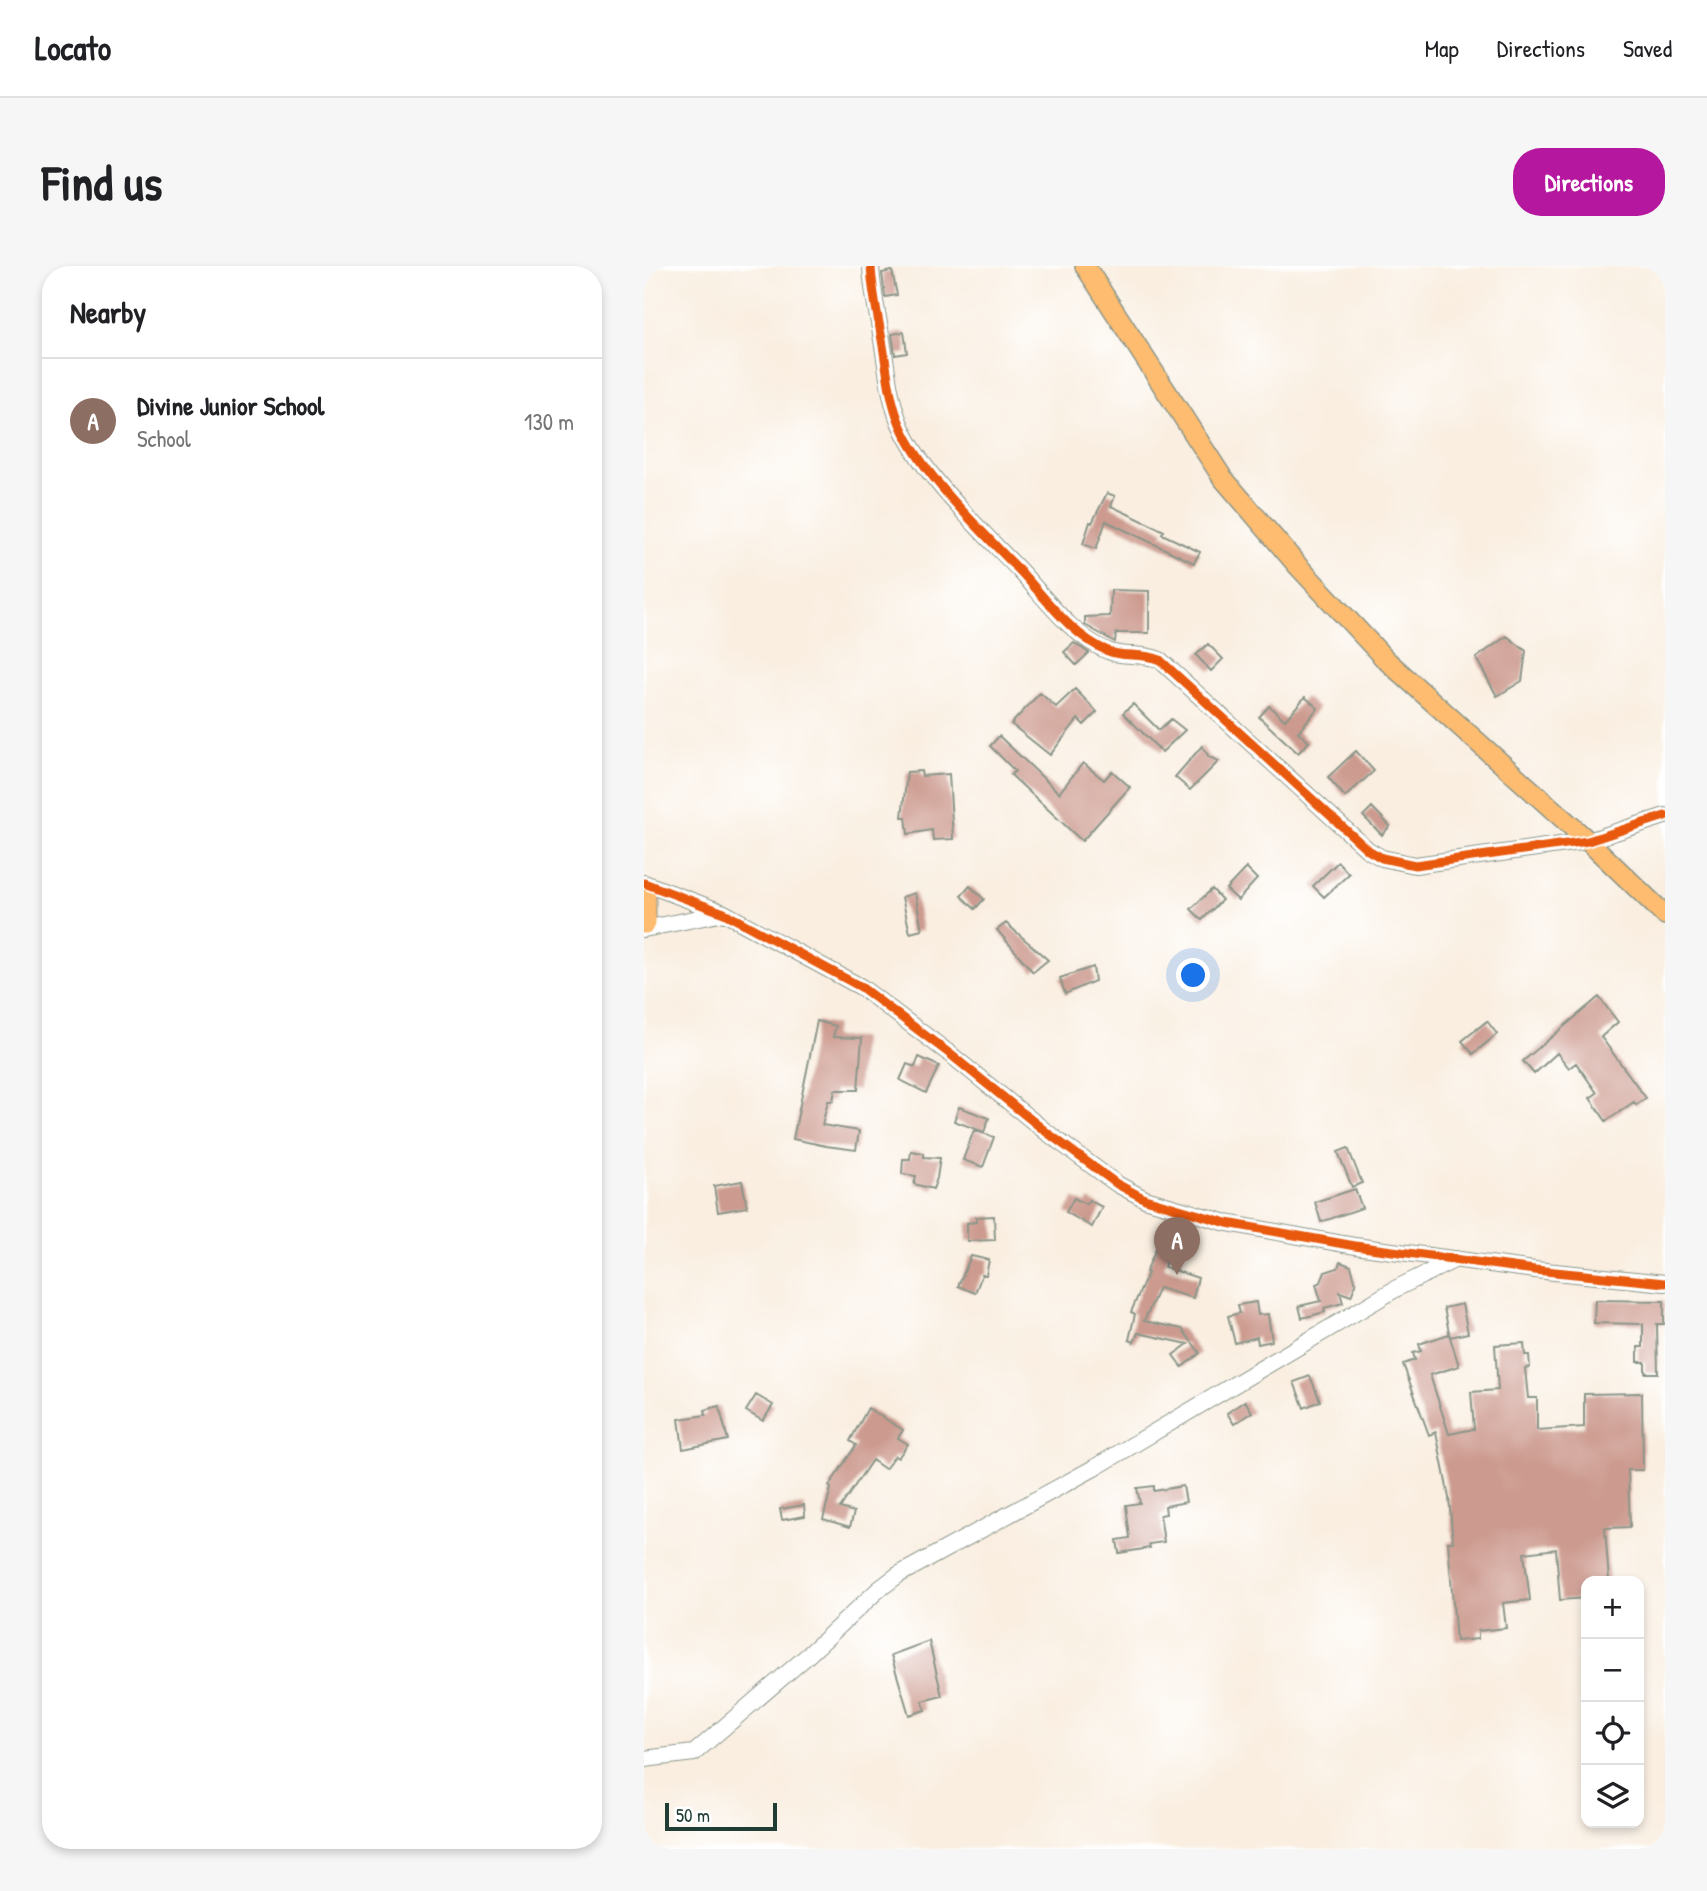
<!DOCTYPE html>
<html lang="en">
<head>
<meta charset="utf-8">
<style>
	:root { --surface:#fff; --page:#f6f6f6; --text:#202124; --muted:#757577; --line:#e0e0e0; --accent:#b5179e }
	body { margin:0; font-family:"Patrick Hand",sans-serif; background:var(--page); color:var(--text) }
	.controls { position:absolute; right:21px; bottom:21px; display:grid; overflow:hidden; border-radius:14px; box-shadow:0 4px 10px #0003 }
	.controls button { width:63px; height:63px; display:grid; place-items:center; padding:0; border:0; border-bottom:2px solid var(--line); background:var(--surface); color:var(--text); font:35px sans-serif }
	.scale { position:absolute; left:21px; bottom:18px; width:112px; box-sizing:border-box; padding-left:7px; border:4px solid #1f3d34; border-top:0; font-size:19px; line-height:24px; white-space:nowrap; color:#1f3d34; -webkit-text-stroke:5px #fff; paint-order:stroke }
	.you { position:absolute; left:550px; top:710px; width:24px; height:24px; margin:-18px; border:5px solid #fff; border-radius:50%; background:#1a73e8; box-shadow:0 0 0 10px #1a73e833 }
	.badge { display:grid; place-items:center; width:46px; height:46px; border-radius:50%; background:var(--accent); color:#fff; font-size:23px; font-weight:700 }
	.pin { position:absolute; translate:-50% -58px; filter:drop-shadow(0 2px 4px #0008) }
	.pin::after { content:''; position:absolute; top:37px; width:24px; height:21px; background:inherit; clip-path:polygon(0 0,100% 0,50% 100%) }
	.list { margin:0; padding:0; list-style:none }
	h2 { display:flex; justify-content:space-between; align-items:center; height:91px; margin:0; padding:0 28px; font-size:30px }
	h2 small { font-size:23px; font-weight:400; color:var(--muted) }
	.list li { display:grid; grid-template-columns:46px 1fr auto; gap:21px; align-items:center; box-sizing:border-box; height:126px; padding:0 28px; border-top:2px solid var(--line) }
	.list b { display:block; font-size:26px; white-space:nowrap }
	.list p { margin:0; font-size:23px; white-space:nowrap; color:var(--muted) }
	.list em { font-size:23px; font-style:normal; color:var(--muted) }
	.icon { flex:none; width:38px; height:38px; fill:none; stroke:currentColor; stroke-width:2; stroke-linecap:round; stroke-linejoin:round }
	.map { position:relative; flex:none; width:1021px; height:1583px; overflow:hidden; border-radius:28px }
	header { display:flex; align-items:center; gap:42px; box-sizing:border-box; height:98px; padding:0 35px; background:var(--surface); border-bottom:2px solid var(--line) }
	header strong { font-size:33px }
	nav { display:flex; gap:38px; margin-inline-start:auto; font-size:24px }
	.intro { display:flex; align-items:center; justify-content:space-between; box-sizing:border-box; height:168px; padding:0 42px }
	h1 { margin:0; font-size:49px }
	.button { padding:18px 32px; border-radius:28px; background:var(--accent); color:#fff; font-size:24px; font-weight:700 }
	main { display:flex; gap:42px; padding:0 42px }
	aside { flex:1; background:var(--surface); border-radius:28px; box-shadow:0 4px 10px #0003 }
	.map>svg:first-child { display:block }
</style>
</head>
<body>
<header>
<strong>Locato</strong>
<nav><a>Map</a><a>Directions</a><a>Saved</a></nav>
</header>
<div class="intro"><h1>Find us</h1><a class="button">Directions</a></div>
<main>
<aside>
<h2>Nearby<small></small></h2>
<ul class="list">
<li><span class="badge" style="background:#8d6e63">A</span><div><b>Divine Junior School</b><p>School</p></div><em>130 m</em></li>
</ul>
</aside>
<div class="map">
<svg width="1021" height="1583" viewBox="0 0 1021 1583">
	<rect width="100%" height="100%" fill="#fff"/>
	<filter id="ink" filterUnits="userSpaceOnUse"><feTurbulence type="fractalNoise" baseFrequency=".0143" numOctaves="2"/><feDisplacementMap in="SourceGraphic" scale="14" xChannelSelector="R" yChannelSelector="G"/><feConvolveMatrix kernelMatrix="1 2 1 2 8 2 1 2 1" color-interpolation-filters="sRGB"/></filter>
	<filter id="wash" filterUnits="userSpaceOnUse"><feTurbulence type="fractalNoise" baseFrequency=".00686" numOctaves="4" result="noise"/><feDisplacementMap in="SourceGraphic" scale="28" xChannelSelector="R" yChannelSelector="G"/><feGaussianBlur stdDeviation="1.57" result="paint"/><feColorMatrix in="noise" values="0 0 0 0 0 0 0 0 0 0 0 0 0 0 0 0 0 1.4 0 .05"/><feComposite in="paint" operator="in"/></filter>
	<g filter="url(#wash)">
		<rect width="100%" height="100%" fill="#f9eee0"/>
		<g id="blocks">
			<path fill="#cc9a8e" d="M248,5L253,29L241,31L238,7Z
				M260,66L263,87L251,89L248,68Z
				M463,227L471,230L467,240L520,265L518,268L556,286L550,297L462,255L452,283L439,278L446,256L448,257Z
				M467,324L505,325V367H472L471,376L441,359V351L466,350Z
				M863,370L882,385L878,415L853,430L832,392Z
				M430,377L445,387L432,399L420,386Z
				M564,378L579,393L567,405L552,389Z
				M431,423L453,446L440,459L434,453L406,489L367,458L396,427L412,441Z
				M661,431L674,442L654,466L665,476L654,487L615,451L625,440L641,454Z
				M489,438L515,464L527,453L541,464L518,486L479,447Z
				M355,470L415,527L439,497L460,514L468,505L486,521L438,575L367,509L371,505L346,480Z
				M558,480L565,491L575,495L546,524L531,511Z
				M712,485L730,505L701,531L684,511Z
				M277,505L278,510L305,508L309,573L289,574L288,564L264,568L262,551H258L263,506Z
				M728,541L746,560L738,569L719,550Z
				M694,596L705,608L680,631L669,620Z
				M602,602L613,613L594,634L582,623Z
				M326,620L340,633L331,643L317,630Z
				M568,623L578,634L558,654L547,643Z
				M271,627L278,664L266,667L258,631Z
				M362,657L404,694L389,706L353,664Z
				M449,701L451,715L421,728L416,712Z
				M955,731L974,756L957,771L1002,832L992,839L990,836L962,855L946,832L953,827L932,797L925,802L913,787L890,808L879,795Z
				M173,755L192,760L189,771L218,772L214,824H191L189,835H184L178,859L215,865L212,884L182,880L149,873Z
				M843,755L853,768L829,788L818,775Z
				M275,791L295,800L282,827L256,814L263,798L271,801Z
				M315,841L345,852L340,866L310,855Z
				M330,864L350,871L339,901L319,894Z
				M704,882L718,917L708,921L694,886Z
				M267,885L280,887V891L296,892L293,912L289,923L270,918L272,910L258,908L259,893H266Z
				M98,915L103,941L74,946L70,920Z
				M711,923L718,942L677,956L671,936Z
				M430,932L442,938L445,934L458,941L448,961L422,946Z
				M350,950L351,974L323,975V957L332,956V951Z
				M514,978L527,984L520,1001L554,1012L549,1032L515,1022L500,1055L538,1063L556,1087L538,1101L529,1089L544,1078L494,1067L490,1076L485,1074L491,1048L487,1046L504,1007L502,1006Z
				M327,990L345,994L342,1009H338L331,1027L314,1020Z
				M696,996L707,1000L712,1018L707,1030L696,1026L699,1037L680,1042L681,1046L658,1052L655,1040L677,1035L672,1018L677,1016L681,1006L694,1002Z
				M951,1034L1020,1035V1058H1013L1014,1107H1001V1096H994V1081H999V1058L950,1057Z
				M612,1036L614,1049L624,1048L628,1075L614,1078L613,1071L591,1077L584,1050L596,1047L594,1039Z
				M818,1038L824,1067L806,1071L800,1042Z
				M805,1068L815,1100L786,1109L805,1168L830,1163L827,1126L854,1124L851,1079L880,1077L881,1089H885L886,1101L881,1102L884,1132H893V1164L940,1161V1128L998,1127L999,1204H984L986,1261L961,1262L965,1315H942V1332L916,1334L912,1283L880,1287L886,1334L859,1337L862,1362L834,1365V1373L812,1375L804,1276H809L805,1232L792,1166L785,1169L759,1098L771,1094L769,1087L777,1085L775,1078Z
				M666,1110L676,1135L660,1142L650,1116Z
				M112,1129L129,1139L119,1155L102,1145Z
				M601,1135L608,1146L590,1158L583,1147Z
				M75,1140L84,1174L39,1183L35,1153L62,1149L61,1144Z
				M224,1142L259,1164L254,1172L264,1178L254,1192L251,1190L241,1203L228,1194L196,1242L210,1246L206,1261L179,1253L187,1222L185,1220L212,1179L206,1175Z
				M510,1220V1225L539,1220L542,1236L521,1240L522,1248L516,1249L520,1276L505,1278L506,1282L475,1287L473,1274L486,1272L482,1239L496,1237L493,1222Z
				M160,1239L161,1250L138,1254L136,1243Z
				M285,1375L298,1430L278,1435L281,1444L265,1449L247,1389Z"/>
		</g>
	</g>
	<g filter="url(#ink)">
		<use href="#blocks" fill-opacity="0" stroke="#8c968a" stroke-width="2"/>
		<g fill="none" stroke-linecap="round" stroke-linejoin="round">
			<defs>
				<path id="minor" d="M227,0C228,25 234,50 238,74C243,102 245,132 256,158C276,207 340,267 377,306C402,333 429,371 464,385C480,392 496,386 516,394L724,584L738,592L771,599L944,575L1021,550
					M0,617L80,647L217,721L306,788L401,865L473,918L501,933L583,957L711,980L891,1004L1021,1017
					M0,663L80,647
					M0,1493L50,1487L162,1391L234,1324L254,1309L450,1202L753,1022L812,993"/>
				<path id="major" d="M441,0L578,211L654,300L741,393L944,575L1021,649"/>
				<path id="highway" d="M0,633V656"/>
			</defs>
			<use href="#minor" stroke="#8c968a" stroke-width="18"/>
			<use href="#major" stroke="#8c968a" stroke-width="22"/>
			<use href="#highway" stroke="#8c968a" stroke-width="25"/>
			<use href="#minor" stroke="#fff" stroke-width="16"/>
			<use href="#major" stroke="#fdbc6f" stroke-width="19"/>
			<use href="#highway" stroke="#fdbc6f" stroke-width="23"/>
			<defs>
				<path id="cycleway" d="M227,0C228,25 234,50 238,74C243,102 245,132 256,158C276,207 340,267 377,306C402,333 429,371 464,385C480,392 496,386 516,394L724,584L738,592L771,599L944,575L1021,550
					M0,617L80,647L217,721L306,788L401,865L473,918L501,933L583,957L711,980L891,1004L1021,1017"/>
			</defs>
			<use href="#cycleway" stroke="#fff" stroke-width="13"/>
			<use href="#cycleway" stroke="#e8590c" stroke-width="9"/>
		</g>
	</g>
</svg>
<div class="controls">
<button>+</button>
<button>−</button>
<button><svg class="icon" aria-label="locate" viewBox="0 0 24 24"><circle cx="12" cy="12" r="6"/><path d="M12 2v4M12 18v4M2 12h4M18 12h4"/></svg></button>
<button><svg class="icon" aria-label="layers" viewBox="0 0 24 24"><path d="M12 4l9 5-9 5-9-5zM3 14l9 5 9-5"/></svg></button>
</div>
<div class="scale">50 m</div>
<div class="you"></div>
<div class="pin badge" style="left:533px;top:1009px;background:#8d6e63">A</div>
</div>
</main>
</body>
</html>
